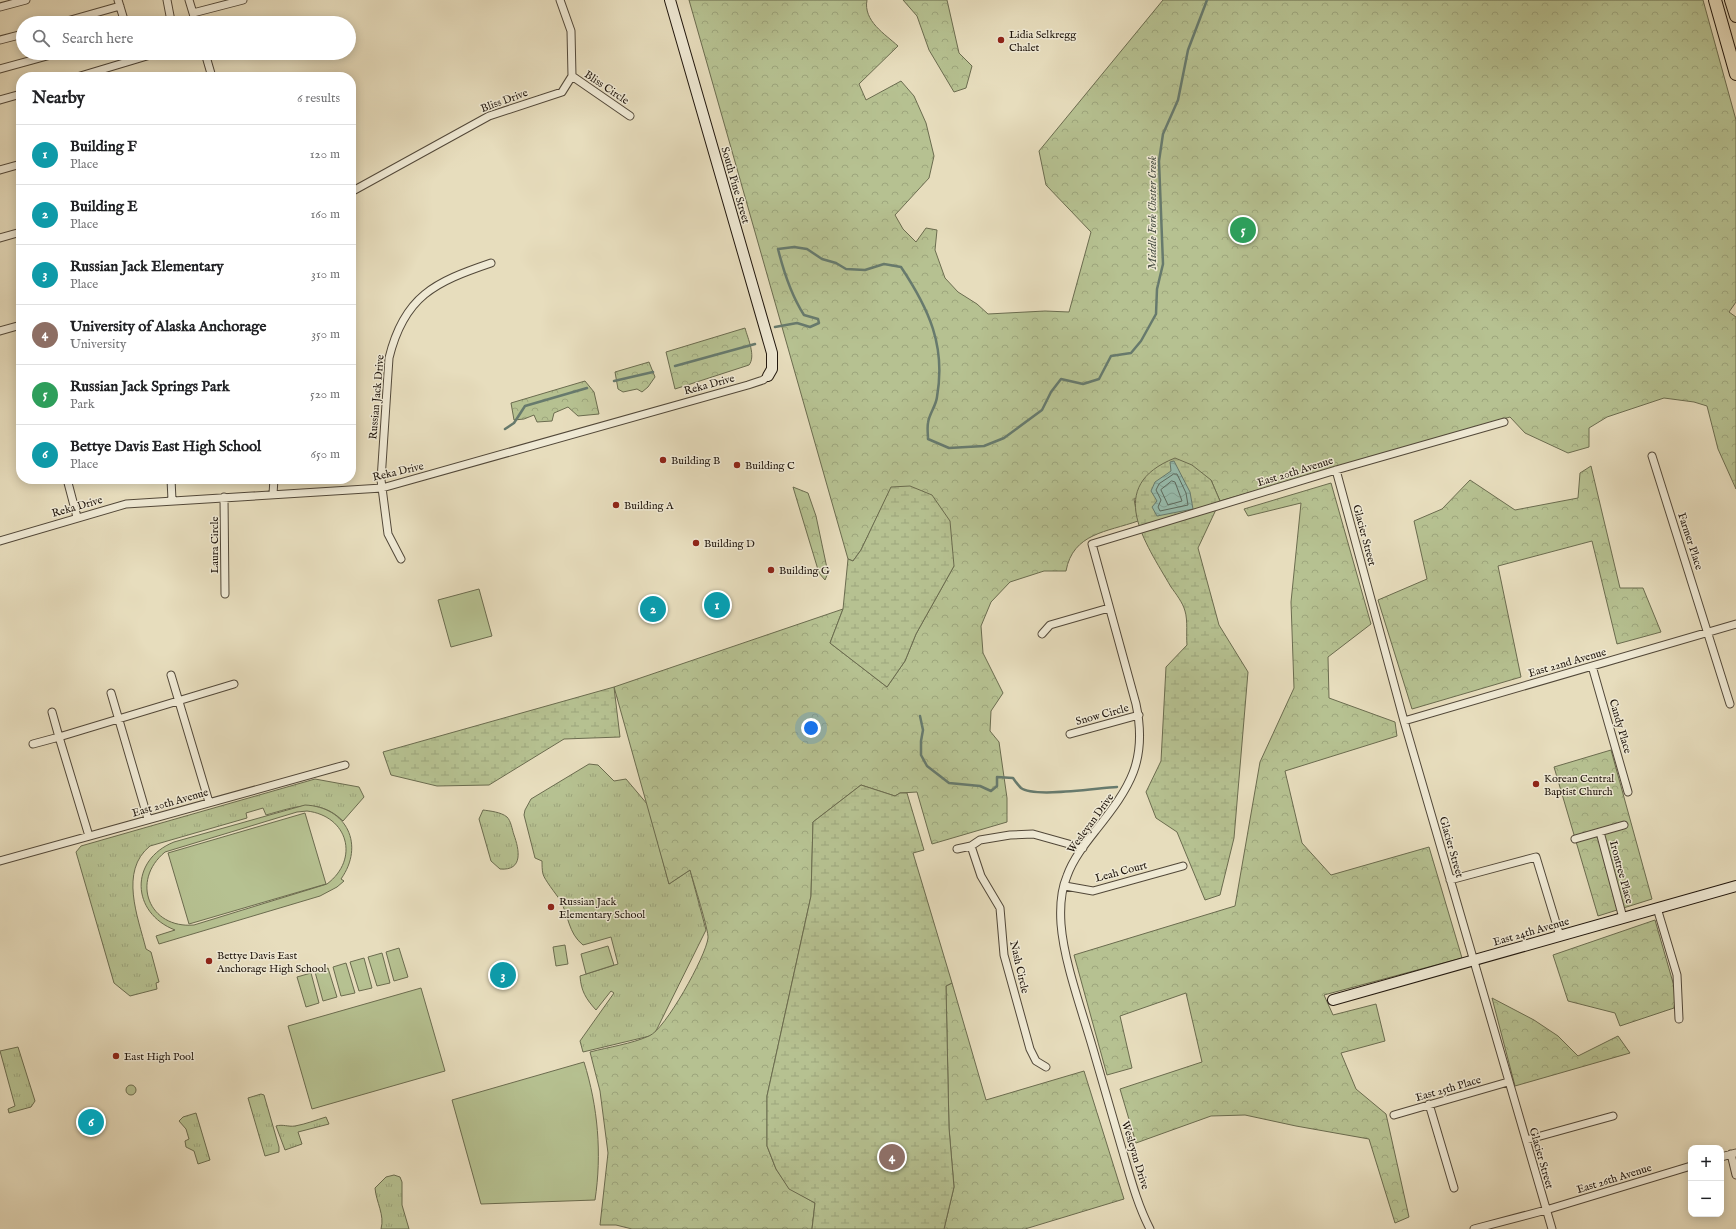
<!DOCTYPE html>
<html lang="en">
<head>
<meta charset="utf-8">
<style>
	:root { --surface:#fff; --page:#f2f2f2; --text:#202124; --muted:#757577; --line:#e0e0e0; --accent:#8f2418 }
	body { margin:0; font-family:"IM FELL English",serif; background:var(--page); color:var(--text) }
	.controls { position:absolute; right:12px; bottom:12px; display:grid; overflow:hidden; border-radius:8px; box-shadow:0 2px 10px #0003 }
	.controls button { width:36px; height:36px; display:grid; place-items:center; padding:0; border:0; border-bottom:1px solid var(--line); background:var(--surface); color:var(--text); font:20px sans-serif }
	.you { position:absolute; left:811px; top:728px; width:14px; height:14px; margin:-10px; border:3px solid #fff; border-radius:50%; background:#1a73e8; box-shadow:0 0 0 6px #1a73e833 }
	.badge { display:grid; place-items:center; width:26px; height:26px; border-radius:50%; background:var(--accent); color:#fff; font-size:13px; font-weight:700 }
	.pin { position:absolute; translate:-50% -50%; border:2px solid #fff; box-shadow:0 1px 4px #0006 }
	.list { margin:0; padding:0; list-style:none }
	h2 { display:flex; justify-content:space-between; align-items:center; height:52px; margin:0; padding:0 16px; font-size:17px }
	h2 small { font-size:13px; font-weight:400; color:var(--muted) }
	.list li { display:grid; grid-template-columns:26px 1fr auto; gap:12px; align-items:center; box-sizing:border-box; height:60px; padding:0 16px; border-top:1px solid var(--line) }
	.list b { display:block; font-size:15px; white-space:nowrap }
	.list p { margin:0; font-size:13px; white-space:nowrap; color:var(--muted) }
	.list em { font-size:13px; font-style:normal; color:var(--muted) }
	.icon { flex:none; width:22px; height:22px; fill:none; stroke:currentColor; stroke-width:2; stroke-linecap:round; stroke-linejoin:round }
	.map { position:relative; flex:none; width:1736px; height:1229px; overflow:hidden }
	.search { position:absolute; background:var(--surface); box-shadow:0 2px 10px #0003; left:16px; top:16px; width:340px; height:44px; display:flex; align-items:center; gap:10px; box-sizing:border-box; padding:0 14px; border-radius:22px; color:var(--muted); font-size:15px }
	.panel { position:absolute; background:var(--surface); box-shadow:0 2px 10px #0003; left:16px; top:72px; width:340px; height:412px; border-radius:16px }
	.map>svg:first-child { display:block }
</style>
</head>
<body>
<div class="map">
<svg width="1736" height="1229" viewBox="0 0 1736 1229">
	<defs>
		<pattern id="grass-tufts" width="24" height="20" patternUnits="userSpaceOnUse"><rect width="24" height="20" fill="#b6c191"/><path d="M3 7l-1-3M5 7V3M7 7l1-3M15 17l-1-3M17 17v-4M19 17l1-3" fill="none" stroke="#9ca57c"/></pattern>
		<pattern id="forest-crowns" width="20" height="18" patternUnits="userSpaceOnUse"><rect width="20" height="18" fill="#b6c191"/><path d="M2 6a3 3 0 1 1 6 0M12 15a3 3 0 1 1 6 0" fill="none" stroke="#9ca57c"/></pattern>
		<pattern id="wetland-marsh" width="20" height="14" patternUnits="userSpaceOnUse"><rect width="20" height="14" fill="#b6c191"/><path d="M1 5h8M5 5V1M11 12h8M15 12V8" fill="none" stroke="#9ca57c"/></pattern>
		<pattern id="water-waves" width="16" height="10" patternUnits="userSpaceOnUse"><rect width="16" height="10" fill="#97bcad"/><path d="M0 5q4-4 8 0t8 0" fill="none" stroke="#82a194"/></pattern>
	</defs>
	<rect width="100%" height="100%" fill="#e7ddbd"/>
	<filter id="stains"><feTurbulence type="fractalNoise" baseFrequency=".005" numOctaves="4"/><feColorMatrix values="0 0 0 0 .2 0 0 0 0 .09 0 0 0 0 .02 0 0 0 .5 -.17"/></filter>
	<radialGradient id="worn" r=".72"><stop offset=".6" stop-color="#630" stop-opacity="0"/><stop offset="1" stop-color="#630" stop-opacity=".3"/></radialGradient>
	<path fill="url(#grass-tufts)" stroke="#6b6c4f" d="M589,764L598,765L614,781L626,779L648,805L669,884L690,870L706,930L654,1035L583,1052L580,1041L614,993L611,991L596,1010C586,999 581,991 580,976L618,964L611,937L583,945C568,933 569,916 560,900C556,894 544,879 543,874C542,870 542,865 542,861L535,858L524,815L525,810L531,799Z
		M315,779L359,787L364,797L343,821C318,797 295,807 266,815L263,808L246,813L247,818L150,846C119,871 138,917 146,949L151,952L159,982L156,983L157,989L130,996L114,983L76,852L81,846Z
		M483,810C490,811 501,812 507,817C511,821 512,829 514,835C519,849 524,871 500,869L491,861L479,819Z
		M18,1047L35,1101L31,1107L9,1113L8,1109L15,1106L0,1051Z
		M126 1090a5 5 0 1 1 10 0a5 5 0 1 1-10 0Z
		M261,1094L264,1095L279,1147V1152L265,1156L248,1098Z
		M196,1113L210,1160L198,1164L194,1151L186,1147L185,1141L189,1139L186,1129L179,1121L183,1117Z
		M326,1117L329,1124L298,1132L302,1144L285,1150L276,1126C283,1124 288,1127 295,1126C306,1124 316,1120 326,1117Z
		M394,1175L400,1177L402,1182V1205L409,1229H381C385,1215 376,1202 375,1188L386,1177Z"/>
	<path fill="url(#forest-crowns)" stroke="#6b6c4f" d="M689,0H867C863,21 885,34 898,46L859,84L866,100L901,81L914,96L926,123L934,156L929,178L895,215L903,229L916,242L926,228L937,230L935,250L945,278L958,292L977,304L988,314L1045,311L1069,312L1091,232L1046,185L1039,151L1163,0H1703L1736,120V302L1729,312L1736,317V489L1718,449L1707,406L1694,402L1664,398L1607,417L1589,428V447L1568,453L1525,433L1510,417L1220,501L1211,480L1134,499L1138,521C1107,532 1073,533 1066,571H1044L1010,582L991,602L981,626L983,653L1003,693L991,711L990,731L999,742L1007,798V822L932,844L917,792L900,793L895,796L861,785L813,822L811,896L767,1096V1146L776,1169L789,1188L815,1203L812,1229H632L616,1225H600L608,1153L600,1091L590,1052C609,1047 631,1044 649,1036C665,1030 706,956 708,938C709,931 693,881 690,870L669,884L614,687L843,609L830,643L887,687L905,661L916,634L954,566L891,488L861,550L853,561L848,559Z
		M903,0H947L959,53L972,66L966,88L954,92L929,50L917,16Z
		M745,328C748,339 756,356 749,365L675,389L666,352Z
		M649,362L655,377L648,387L642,392L637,389L623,392L618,389L615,372Z
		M585,381L594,392L599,414L578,416L568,407L554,413L552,421L537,422L534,415L524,419L514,420L511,403Z
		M1591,466L1620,588H1643L1661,632L1617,644L1592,541L1498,566L1521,677L1412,709L1378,600L1427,579L1414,521L1442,509L1470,480L1515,510L1578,498L1580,473Z
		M1331,483L1371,624L1328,657L1329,698L1395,722L1397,736L1285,771L1302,843L1331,875L1429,847L1462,958L1324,995L1333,1015L1376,1004L1385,1041L1341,1053L1356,1089L1386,1114L1409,1217L1395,1223L1369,1139L1296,1126L1245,1115L1211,1116L1136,1143L1120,1089L1202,1062L1186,993L1120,1016L1132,1068L1107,1075L1074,955L1235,906L1260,762L1294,688L1291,602L1301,503L1248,516L1244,509Z
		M793,487L808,493L816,516L828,573L825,580L819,573Z
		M1611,750L1652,899L1598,916L1554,767Z
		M1655,920L1676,993L1674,1008L1620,1026L1615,1013L1568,1001L1553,955Z
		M952,983L986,1100L1084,1071L1124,1199L1025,1229H944L954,1187L949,1128L946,986Z
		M1492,998L1534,1020L1558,1036L1578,1056L1618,1036L1630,1053L1515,1086Z"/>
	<path fill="url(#wetland-marsh)" stroke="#6b6c4f" d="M1175,458L1192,465L1211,480L1220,501L1198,548L1219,625L1248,672L1234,838L1220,895L1205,900L1177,832L1156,818L1146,792L1161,761L1166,667L1187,645C1186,634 1188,621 1185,611C1183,603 1176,594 1171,587C1145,542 1104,486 1175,458Z
		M910,486L932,495L950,521L954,566L916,634L905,661L887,687L830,643L843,609L848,559L853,561L861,550L891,487Z
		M614,687L620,737L564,739L489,785L437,786L391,775L383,752Z
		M861,785L895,796L900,793H907L924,850L913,853L952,983L946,986L949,1128L954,1187L944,1229H812L815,1203L789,1189L776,1169L767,1146V1096L811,896L813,822Z"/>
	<path fill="#b6c191" stroke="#6b6c4f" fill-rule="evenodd" d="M479,589L492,636L451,647L438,600Z
		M305,805C347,807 365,845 341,879L344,881L337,887L320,896L159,944L156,936L175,930C131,913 129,860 174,842ZM307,811C348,816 360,859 327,884L194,925C149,929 130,881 165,852L297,812Z
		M305,813L326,884L189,924L168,853Z
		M565,945L568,964L556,966L553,947Z
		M608,946L614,965L586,974L581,954Z
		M399,948L408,977L394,981L386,952Z
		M382,953L390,983L377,986L368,957Z
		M364,958L372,988L359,991L350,962Z
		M346,963L355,993L341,996L333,967Z
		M328,968L337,997L323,1001L315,972Z
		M311,973L319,1003L306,1007L297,977Z
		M421,988L445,1071L312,1109L288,1026Z
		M584,1062C598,1107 602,1154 595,1200L481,1204L452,1100Z"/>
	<path fill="url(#water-waves)" stroke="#677a6d" d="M1174,461L1190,492L1193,509L1157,516L1152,507L1157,501L1151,491L1155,482L1171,471L1170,462Z"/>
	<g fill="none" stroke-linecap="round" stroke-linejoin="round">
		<path stroke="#5c695d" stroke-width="1" d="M1174,474H1177L1186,493L1188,505L1160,511L1158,507L1161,500L1156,490L1159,484Z
			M1172,481L1175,482L1182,501L1168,505L1161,490Z"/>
		<path stroke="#677a6d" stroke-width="2.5" d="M775,327L797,323L810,327L819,323L818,319L804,315C791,295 784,273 778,249L794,247L807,249L822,259L836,263L846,269L865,270L884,264L901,267C929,309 946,346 937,397C936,406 929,414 928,423C927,428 928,434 928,439L949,448L984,446L1004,438L1042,410L1051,392L1061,379L1083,384L1099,379L1111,356L1131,353L1141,341L1156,314L1157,289L1163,264L1159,161L1163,134L1178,100L1188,50L1207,0
			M675,366L755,344
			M614,381L653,372
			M505,429L514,423L525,406L587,388
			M920,716L923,730L921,741V755L927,766L949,783L980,786L991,791L997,786V777L1013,778C1015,781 1018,785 1021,788C1034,798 1097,788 1117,787"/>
		<defs>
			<path id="street" d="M118,0L125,23
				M189,0L196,23
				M0,7L26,0
				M193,13L243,0
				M60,23L120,6
				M164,23L171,21L167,0
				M0,40L23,34
				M205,53L212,77
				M0,69L58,53
				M572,76L630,116
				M77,77L157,53
				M0,100L21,94
				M0,170L21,164
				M351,192L489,116L562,92L572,76L571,31L560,0
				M0,238L21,232
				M0,331L21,325
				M1652,456L1730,704
				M1336,470L1404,721L1552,1229
				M67,479L77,517
				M171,479L172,500
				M273,494L274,479
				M224,497L225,594
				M0,541L126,504L382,488L748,385L763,380L768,376
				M401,559L388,534L381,480L389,358C404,296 435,282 491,263
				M1042,634L1050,625L1109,608
				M1592,666L1628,792
				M171,675L209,802
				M111,693L148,819
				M1404,721L1736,624
				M1070,734L1139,715
				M33,744L59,737L52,712
				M1600,832L1623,918
				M89,836L59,737L234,684
				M1575,839L1624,825
				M971,846L981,876L1000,908L1004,955L1030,1049L1036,1061L1046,1067
				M957,849L971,846L980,840L1010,835L1033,834L1083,848
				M0,861L345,765
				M1450,880L1536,857L1560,936
				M1065,886L1093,891L1183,866
				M1657,908L1677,975L1679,1019
				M1429,1104L1454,1188
				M1394,1115L1508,1082
				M1526,1140L1613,1116
				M1731,1154L1736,1175
				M1721,1157L1736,1153
				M1150,1229C1137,1204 1130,1176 1122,1149C1113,1118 1104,1087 1095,1056C1084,1016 1064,964 1061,924C1060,909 1061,890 1067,876C1073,859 1085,844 1096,830C1130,787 1148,761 1136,704L1092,544L1336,470L1504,422
				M1474,1229L1546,1210L1691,1166"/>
			<path id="secondary" d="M670,0L772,353V369L768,376
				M1333,1000L1736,886"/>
			<path id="primary" d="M1715,0L1736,74
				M1731,0L1736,16"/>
		</defs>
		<use href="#street" stroke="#524839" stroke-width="9"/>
		<use href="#secondary" stroke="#20160d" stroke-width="12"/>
		<use href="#primary" stroke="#20160d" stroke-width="14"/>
		<use href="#street" stroke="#efe9d4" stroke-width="7"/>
		<use href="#secondary" stroke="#efe9d4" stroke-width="10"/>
		<use href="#primary" stroke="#e7ddbd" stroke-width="12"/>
	</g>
	<g fill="#8f2418" stroke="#efe9d4" stroke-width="1.5">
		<circle cx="1001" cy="40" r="4"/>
		<circle cx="663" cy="460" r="4"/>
		<circle cx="737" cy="465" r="4"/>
		<circle cx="616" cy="505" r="4"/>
		<circle cx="696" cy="543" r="4"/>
		<circle cx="771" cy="570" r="4"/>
		<circle cx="1536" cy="784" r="4"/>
		<circle cx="551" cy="907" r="4"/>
		<circle cx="209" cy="961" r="4"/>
		<circle cx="116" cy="1056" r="4"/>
	</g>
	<g text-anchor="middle" stroke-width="3" stroke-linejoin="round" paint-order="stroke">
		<g font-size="11" fill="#20160d" stroke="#efe9d4" text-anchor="start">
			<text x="1009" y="38">Lidia Selkregg<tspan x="1009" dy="13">Chalet</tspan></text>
			<text x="671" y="464">Building B</text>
			<text x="745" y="469">Building C</text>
			<text x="624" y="509">Building A</text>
			<text x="704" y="547">Building D</text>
			<text x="779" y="574">Building G</text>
			<text x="1544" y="782">Korean Central<tspan x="1544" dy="13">Baptist Church</tspan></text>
			<text x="559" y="905">Russian Jack<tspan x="559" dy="13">Elementary School</tspan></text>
			<text x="217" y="959">Bettye Davis East<tspan x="217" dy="13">Anchorage High School</tspan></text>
			<text x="124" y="1060">East High Pool</text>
		</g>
		<g font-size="11" fill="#20160d" stroke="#efe9d4">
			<text transform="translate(607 87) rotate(34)" y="4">Bliss Circle</text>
			<text transform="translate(504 100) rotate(-20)" y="4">Bliss Drive</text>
			<text transform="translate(736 185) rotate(74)" y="4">South Pine Street</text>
			<text transform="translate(709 384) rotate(-15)" y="4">Reka Drive</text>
			<text transform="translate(376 397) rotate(-85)" y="4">Russian Jack Drive</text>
			<text transform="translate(398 471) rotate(-13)" y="4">Reka Drive</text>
			<text transform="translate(1295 471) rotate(-17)" y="4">East 20th Avenue</text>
			<text transform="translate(77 506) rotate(-16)" y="4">Reka Drive</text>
			<text transform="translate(1365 535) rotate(75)" y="4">Glacier Street</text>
			<text transform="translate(1691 541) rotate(72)" y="4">Farmer Place</text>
			<text transform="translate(214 545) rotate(-90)" y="4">Laura Circle</text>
			<text transform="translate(1567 662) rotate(-16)" y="4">East 22nd Avenue</text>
			<text transform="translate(1102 714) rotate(-15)" y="4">Snow Circle</text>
			<text transform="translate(1621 726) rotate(74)" y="4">Candy Place</text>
			<text transform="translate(170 802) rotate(-16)" y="4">East 20th Avenue</text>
			<text transform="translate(1090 823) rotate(-54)" y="4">Wesleyan Drive</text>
			<text transform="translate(1452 847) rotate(74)" y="4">Glacier Street</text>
			<text transform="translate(1121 871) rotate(-15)" y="4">Leah Court</text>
			<text transform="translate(1622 872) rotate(75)" y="4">Irontree Place</text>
			<text transform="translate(1531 931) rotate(-16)" y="4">East 24th Avenue</text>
			<text transform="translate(1020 967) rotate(77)" y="4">Nash Circle</text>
			<text transform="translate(1448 1088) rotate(-16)" y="4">East 25th Place</text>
			<text transform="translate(1136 1155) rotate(73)" y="4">Wesleyan Drive</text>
			<text transform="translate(1542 1158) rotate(74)" y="4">Glacier Street</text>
			<text transform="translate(1614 1178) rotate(-17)" y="4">East 26th Avenue</text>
		</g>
		<g font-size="12" font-style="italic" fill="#4a5045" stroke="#efe9d4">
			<text transform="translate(1152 213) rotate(-90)" y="4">Middle Fork Chester Creek</text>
		</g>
	</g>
	<rect width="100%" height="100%" filter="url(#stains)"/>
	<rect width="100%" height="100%" fill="url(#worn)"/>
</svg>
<div class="controls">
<button>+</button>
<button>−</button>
</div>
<div class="you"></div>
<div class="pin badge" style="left:717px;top:605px;background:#0f9aa8">1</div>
<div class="pin badge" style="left:653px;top:609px;background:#0f9aa8">2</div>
<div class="pin badge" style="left:503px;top:975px;background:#0f9aa8">3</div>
<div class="pin badge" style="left:892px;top:1157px;background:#8d6e63">4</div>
<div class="pin badge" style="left:1243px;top:230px;background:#2e9e5b">5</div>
<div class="pin badge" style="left:91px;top:1122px;background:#0f9aa8">6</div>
<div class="search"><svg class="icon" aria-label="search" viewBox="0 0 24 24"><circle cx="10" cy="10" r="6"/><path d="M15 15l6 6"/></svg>Search here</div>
<section class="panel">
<h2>Nearby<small>6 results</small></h2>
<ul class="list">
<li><span class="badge" style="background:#0f9aa8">1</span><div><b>Building F</b><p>Place</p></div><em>120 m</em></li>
<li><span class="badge" style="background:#0f9aa8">2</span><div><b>Building E</b><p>Place</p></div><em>160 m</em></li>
<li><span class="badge" style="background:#0f9aa8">3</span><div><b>Russian Jack Elementary</b><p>Place</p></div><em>310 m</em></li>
<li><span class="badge" style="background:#8d6e63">4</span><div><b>University of Alaska Anchorage</b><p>University</p></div><em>350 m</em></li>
<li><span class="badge" style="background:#2e9e5b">5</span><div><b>Russian Jack Springs Park</b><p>Park</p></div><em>520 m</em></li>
<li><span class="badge" style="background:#0f9aa8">6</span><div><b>Bettye Davis East High School</b><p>Place</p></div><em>650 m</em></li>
</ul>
</section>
</div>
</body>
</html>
